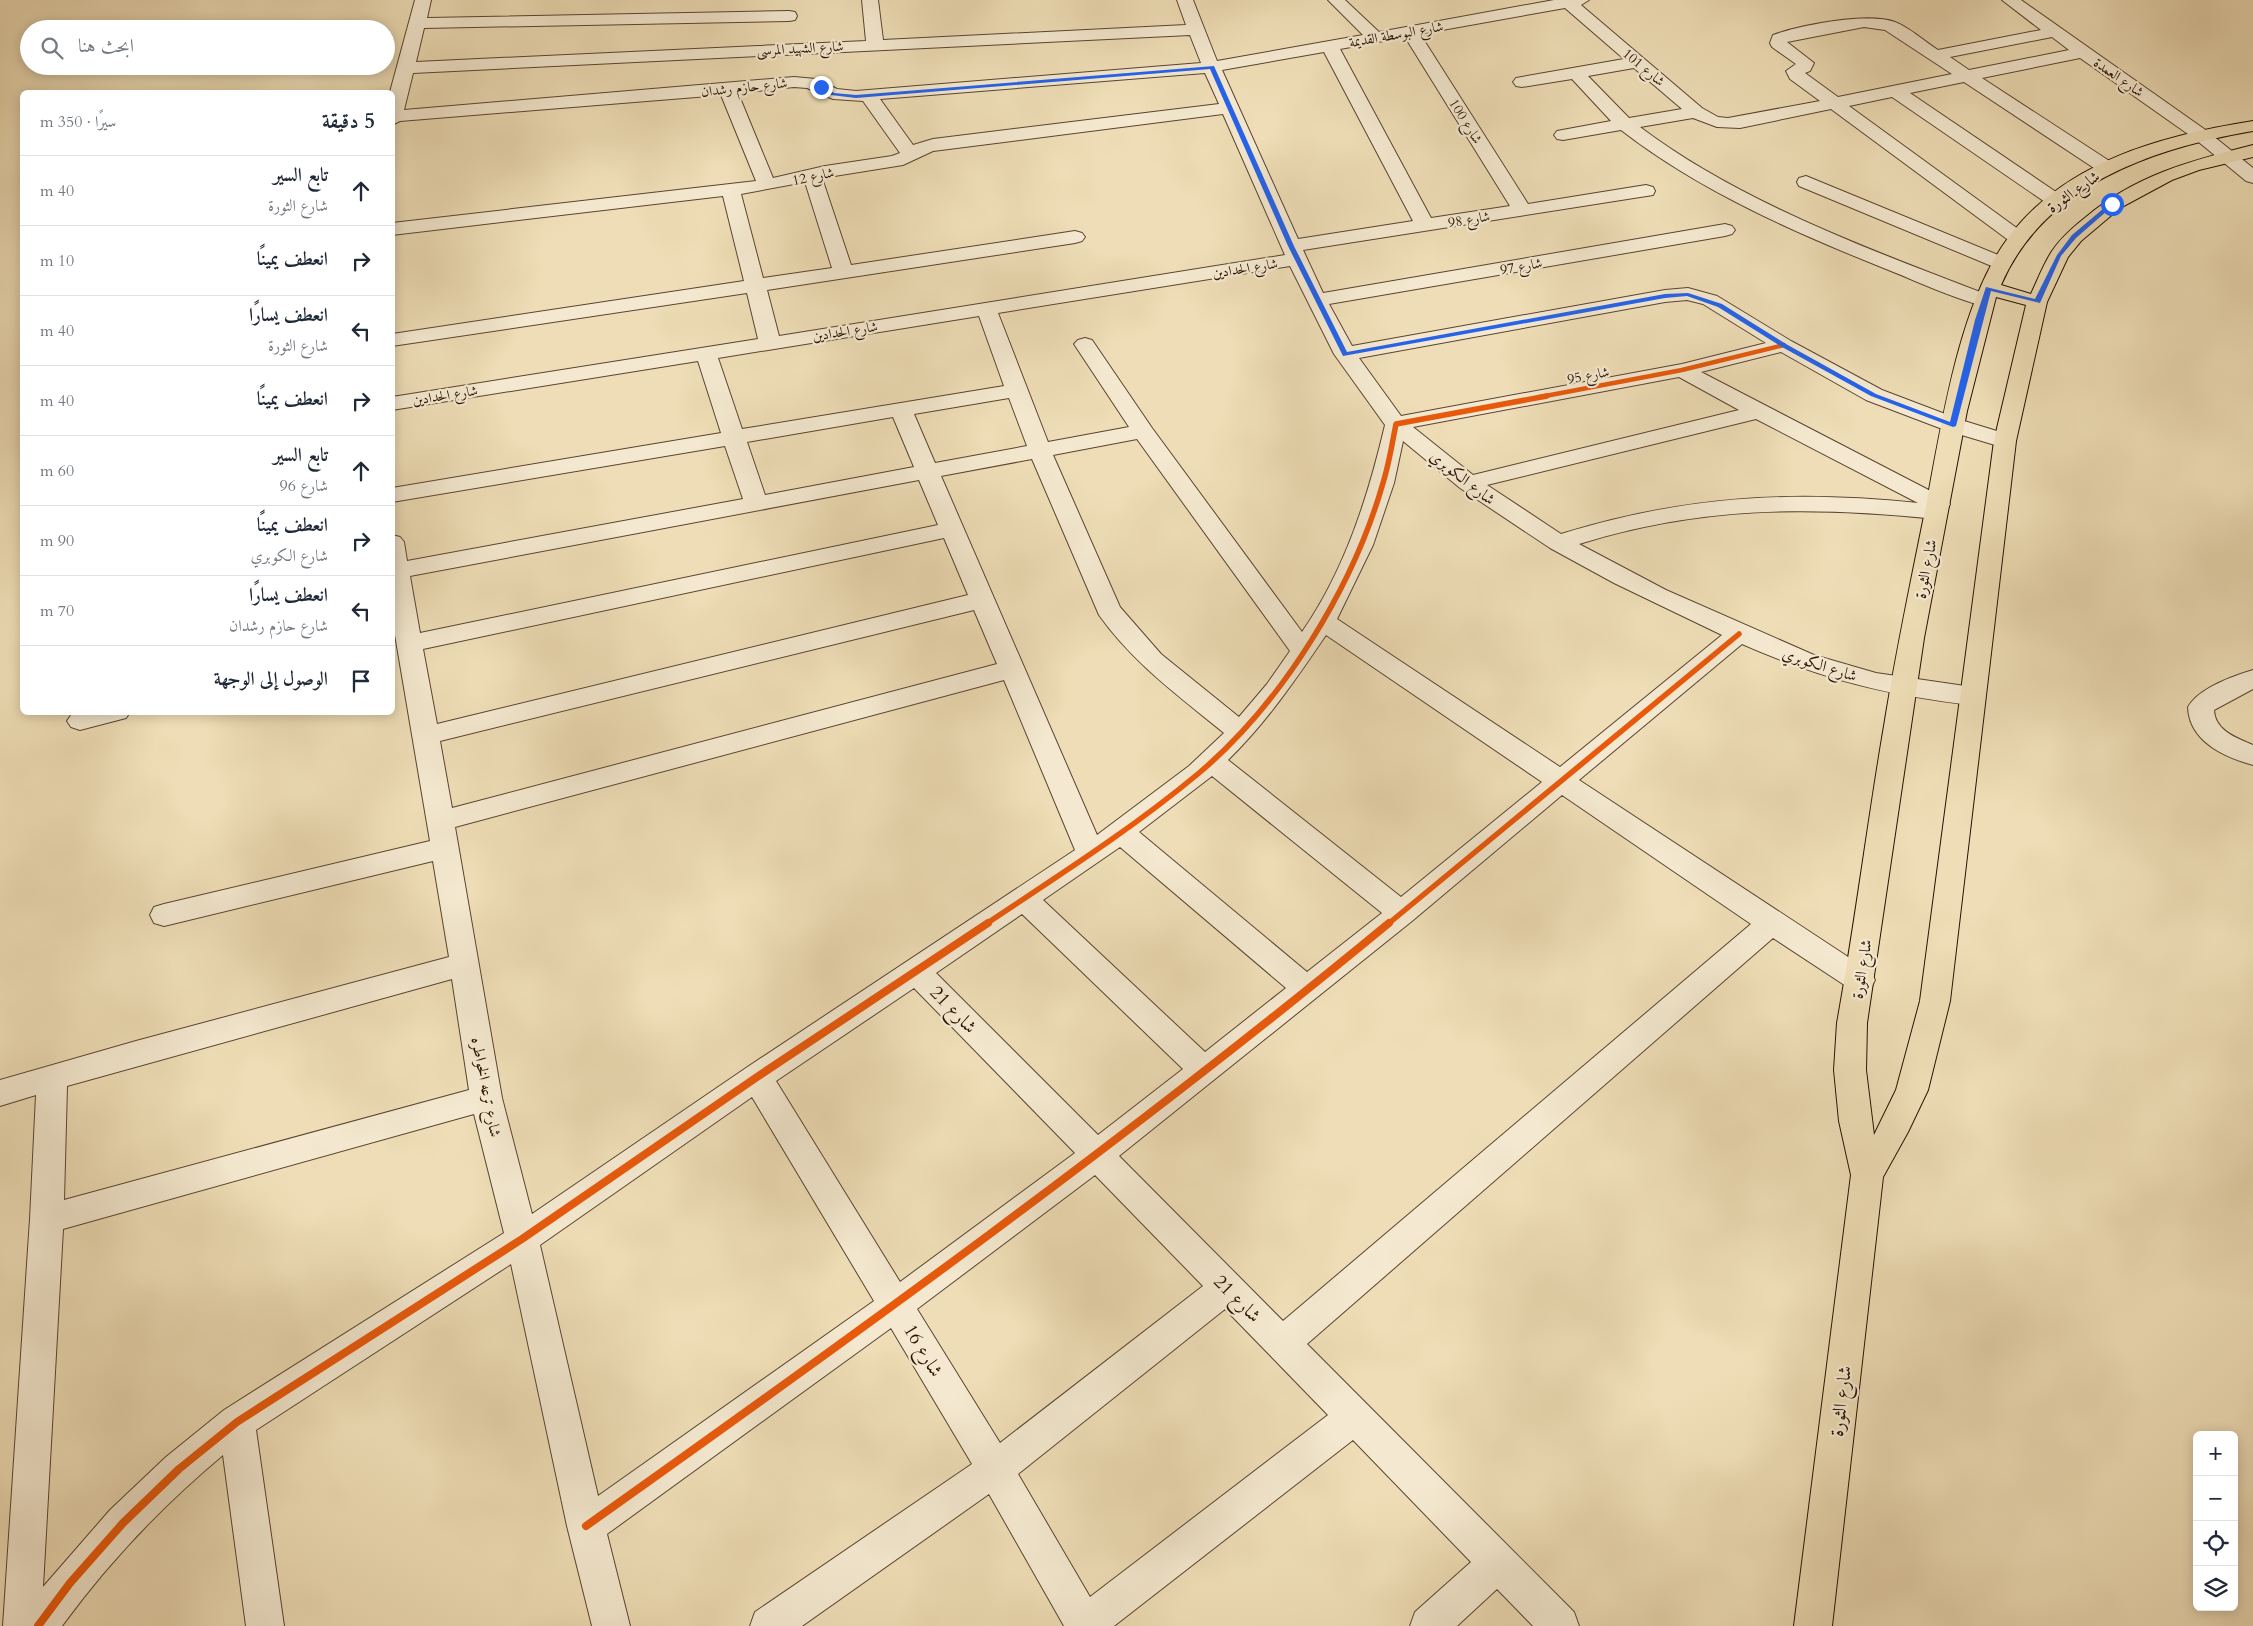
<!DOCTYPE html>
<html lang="ar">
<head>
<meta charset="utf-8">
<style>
	:root { --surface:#fff; --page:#f6f6f7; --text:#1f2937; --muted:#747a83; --line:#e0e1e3 }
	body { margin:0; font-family:Cardo,Amiri,serif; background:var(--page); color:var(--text); direction:rtl }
	.controls { position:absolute; right:15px; bottom:15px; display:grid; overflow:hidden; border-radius:8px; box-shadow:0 2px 12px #0003 }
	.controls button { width:45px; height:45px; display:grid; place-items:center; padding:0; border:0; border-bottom:1px solid var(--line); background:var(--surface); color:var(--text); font:25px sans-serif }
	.stop { position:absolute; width:15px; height:15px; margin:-11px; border:4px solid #2563eb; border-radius:50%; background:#fff }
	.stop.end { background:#2563eb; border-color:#fff; box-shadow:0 1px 5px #0008 }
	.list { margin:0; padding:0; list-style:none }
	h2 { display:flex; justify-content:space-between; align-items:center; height:65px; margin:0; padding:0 20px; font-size:21px }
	h2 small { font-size:16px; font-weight:400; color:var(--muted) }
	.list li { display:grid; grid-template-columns:32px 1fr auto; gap:15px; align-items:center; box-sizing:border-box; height:70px; padding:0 20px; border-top:1px solid var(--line) }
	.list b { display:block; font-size:19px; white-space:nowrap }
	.list p { margin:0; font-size:16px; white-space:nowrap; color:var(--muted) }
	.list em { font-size:16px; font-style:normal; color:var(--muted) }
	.icon { flex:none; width:28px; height:28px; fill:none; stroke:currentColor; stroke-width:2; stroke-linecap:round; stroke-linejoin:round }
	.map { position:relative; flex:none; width:2253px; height:1626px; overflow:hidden; direction:ltr }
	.search { position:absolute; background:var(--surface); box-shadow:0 2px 12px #0003; left:20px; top:20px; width:375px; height:55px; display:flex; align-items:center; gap:12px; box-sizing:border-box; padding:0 18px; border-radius:28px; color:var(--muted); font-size:19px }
	.panel { position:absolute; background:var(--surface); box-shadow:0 2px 12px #0003; left:20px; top:90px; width:375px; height:625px; border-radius:8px; direction:rtl }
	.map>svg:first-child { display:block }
</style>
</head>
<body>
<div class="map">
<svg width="2253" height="1626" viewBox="0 0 2253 1626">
	<rect width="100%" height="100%" fill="#eeddb6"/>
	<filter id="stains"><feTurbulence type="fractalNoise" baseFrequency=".004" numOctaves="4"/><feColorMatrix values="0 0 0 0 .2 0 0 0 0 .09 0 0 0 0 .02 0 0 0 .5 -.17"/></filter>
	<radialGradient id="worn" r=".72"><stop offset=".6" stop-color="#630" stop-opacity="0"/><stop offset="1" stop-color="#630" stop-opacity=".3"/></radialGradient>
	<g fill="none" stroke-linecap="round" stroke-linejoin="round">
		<defs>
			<path id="minor" d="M415,0H431L427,18L789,11L795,12L797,16L795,20L789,21L424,28L416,62L866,41L862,0H878L883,40L1186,25L1177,0H1193L1217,61L1363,35L1328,0H1345L1379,32L1554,0H1589L1581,5L1702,108L1718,117L1728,118L1820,101L1790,79L1786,71L1796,64L1772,47L1770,43L1773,35C1800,25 1868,12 1895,22C1910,28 1924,41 1938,50L2041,30L2002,0H2021L2207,131L2253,168V183L2246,181L2195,139L2080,58L1982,78L2114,164L2116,168L2114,172H2100L1964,82L1910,93L2062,196L2065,200L2062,204H2048L1892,97L1849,106L2025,234L2028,238L2025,242H2011L1831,109L1740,128L1717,127L1693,118L1640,127C1739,202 1875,252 1991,296L1994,300L1991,304L1984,306C1952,298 1921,283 1891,271C1798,234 1701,192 1621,130L1563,140L1557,139L1554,135L1557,131L1611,121L1572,79L1522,87L1516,86L1513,82L1516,78L1624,59L1565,8L1420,34L1528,204L1646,185L1653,187L1655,191L1653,195L1303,250L1323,293L1725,224L1732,226L1735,230L1732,234L1725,236L1329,304L1352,346L1665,290L1688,288L1717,296L1791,341L1882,390L1961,420L2013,436L2016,441L2013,446L2005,448L1945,430L1866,400L1781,352L1701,372L1946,499L1950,504L1944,517L1936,519C1809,506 1702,506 1579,544L1666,590L1814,655L1876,673L1972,687L1981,690L1985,696L1981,702L1972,705C1886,695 1822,679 1742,644L1579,780L1871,972L1875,980L1871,988L1860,992L1849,988L1773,938L1307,1344L1574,1612L1579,1626H1533L1497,1589L1457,1626H1410L1415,1612L1471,1562L1353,1440L1114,1626H1064L989,1494L802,1626H750L755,1612L972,1464L891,1328L607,1534L630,1626H592L567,1526L511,1264L256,1430L284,1626H246L223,1455C163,1505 108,1563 62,1626H3L30,1219L36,1095L0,1106V1080L136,1041L449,957L433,861L164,926L154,923L150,915L154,907L164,904L430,841L392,617V535L400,537L404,542L407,561L743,499L725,446L392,502V488L721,433L698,361L392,410V397L758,339L747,293L392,346V334L744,281L723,196L392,235V223L756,181L721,95L400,121L392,125V92H390ZM1864,27L1885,30L1952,74L1838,97L1805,73L1810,71L1814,63L1787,42ZM1190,35L1201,63L856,91L837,89L816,79L794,77L404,110L413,73ZM1405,37L1510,206L1431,218L1340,49ZM2052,37L2069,50L1969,70L1950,57ZM1324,52L1413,221L1298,239L1222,70ZM1634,68L1682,109L1629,118L1588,76ZM1205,73L1219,104L933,139L913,145L880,99ZM794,87L807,88L833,99L863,101L900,153L892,156L825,166L773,178L738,93ZM1223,114L1285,255L779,336L767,290L1075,243L1082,241L1085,237L1082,233L1075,231L851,265L822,178L903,165L933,151ZM805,182L832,268L763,278L741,194ZM1290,266L1334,354L1385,425C1368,497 1345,570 1302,632L1152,428L1092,340L1085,338L1078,340L1074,344L1129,427L1048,442L998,313ZM1687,300L1703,304L1766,343L1682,364L1401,416L1359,358L1665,302ZM979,316L1004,386L742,429L718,358ZM1679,377L1739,410L1473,475L1413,427ZM1009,398L1027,446L935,463L914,414ZM893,417L914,467L765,495L747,442ZM1756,419L1918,503C1791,490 1684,496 1561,534L1487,485ZM1137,439L1290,651L1267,684L1239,717L1161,654L1120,607L1053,455ZM1403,441L1460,488L1550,548L1614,583L1722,635L1560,767L1337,619L1373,545L1394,483ZM1032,459L1099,615C1133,663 1179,696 1224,733L1189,766L1097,835L941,476ZM919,480L938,525L420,633L410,576ZM944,538L968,595L437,724L423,649ZM974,610L997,664L452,808L440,741ZM1326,635L1542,782L1401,897L1228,760C1267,722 1296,679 1326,635ZM1004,680L1075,850L746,1068L532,1214L502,1098L455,827ZM1212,776L1382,913L1307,972L1139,832ZM1562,795L1751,924L1283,1321L1119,1156L1412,921ZM1120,847L1286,988L1205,1052L1043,900ZM1022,914L1183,1069L1098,1135L936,973ZM452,979L469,1090L64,1200L67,1086ZM914,988L1075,1153L900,1282L776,1081ZM752,1097L874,1301L598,1496L540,1245ZM474,1114L504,1233L224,1410L166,1457L110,1510L43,1587L63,1229ZM1095,1175L1203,1286L1000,1443L917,1309ZM1225,1309L1328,1415L1090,1597L1018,1474Z
				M1806,176L2008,259L2011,263L2008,267L2001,269L1994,267L1799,186L1797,182L1799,178Z
				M2253,670V689L2214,710C2215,731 2237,738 2253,745V765C2224,757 2189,741 2188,707C2199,688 2233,676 2253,670Z
				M78,712H130L126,718L80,730L71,727L67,721L71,715Z"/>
			<path id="major" d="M2253,121V131C2153,148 2044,185 2001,285L2031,294C2037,281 2042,268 2049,256C2058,240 2072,228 2086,217C2136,175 2190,161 2253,145V157L2199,170L2172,180L2120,208L2081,241L2068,257L2047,302L2016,441L1950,1001L1928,1090L1908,1132L1883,1177L1832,1626H1794L1851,1175L1839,1121L1834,1070L1837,1023C1855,924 1867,825 1884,726C1896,651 1912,576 1927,501C1942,421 1960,302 2008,238C2065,161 2164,135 2253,121ZM1996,297L2026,305L1994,441L1920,1001L1896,1090L1874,1135L1866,1070L1867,1023L1924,638L1967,411Z"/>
		</defs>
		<use href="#minor" stroke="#5a4430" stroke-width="2"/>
		<use href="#major" stroke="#291103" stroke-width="2"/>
		<use href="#minor" fill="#f4e9d0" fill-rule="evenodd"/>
		<use href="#major" fill="#eeddb6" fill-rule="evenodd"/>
		<defs>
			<path id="cycleway-far2" d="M1540,397L1682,370L1784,345"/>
			<path id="cycleway-far1" d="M986,924C1058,876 1132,829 1199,773C1282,703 1353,588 1383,483C1389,464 1392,444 1396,424L1547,396
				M1388,924L1739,634"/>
			<path id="cycleway" d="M586,1526C859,1332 1131,1136 1389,923
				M38,1626L70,1583L123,1523L179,1469L237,1422L522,1239L757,1077L988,923"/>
		</defs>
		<use href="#cycleway-far2" stroke="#f4e9d0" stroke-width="6"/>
		<use href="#cycleway-far1" stroke="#f4e9d0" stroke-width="9"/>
		<use href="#cycleway" stroke="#f4e9d0" stroke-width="11"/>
		<use href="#cycleway-far2" stroke="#e8590c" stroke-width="4.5"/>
		<use href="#cycleway-far1" stroke="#e8590c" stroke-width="5.5"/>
		<use href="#cycleway" stroke="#e8590c" stroke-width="8"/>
	</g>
	<path fill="#2563eb" d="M1214,66L1294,246L1347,352L1665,294L1688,293L1722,304L1786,344L1876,394L1950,422L1975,320L1986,287L2035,299L2057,255L2072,235L2110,203L2115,204L2076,238L2061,256L2040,303L1991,291L1956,426L1953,427L1871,396L1782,347L1718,307L1687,296L1665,298L1343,356L1288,246L1210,69L856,98L831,95L819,87L823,86L834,93L856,95Z"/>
	<g text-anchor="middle" stroke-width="4.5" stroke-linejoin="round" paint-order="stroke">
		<g font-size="14" fill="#291103" stroke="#f4e9d0">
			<text transform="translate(1396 34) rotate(-10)" y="5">شارع البوسطة القديمة</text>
			<text transform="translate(800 48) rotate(-3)" y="5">شارع الشهيد المرسى</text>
			<text transform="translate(1644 67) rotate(40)" y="5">شارع 101</text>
			<text transform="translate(2119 77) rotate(35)" y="5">شارع العمدة</text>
			<text transform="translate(744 87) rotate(-6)" y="5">شارع حازم رشدان</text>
			<text transform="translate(1466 121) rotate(58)" y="5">شارع 100</text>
			<text transform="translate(813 176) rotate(-12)" y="5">شارع 12</text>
			<text transform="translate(1469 219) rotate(-9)" y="5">شارع 98</text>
			<text transform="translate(1521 266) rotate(-10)" y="5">شارع 97</text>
			<text transform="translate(1245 268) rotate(-9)" y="5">شارع الحدادين</text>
			<text transform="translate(845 331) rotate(-9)" y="5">شارع الحدادين</text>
			<text transform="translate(1588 375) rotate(-11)" y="5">شارع 95</text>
			<text transform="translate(445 395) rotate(-9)" y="5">شارع الحدادين</text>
		</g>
		<g font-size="16" fill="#291103" stroke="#f4e9d0">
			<text transform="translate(2073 191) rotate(-35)" y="6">شارع الثورة</text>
			<text transform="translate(1463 477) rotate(38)" y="6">شارع الكوبري</text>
			<text transform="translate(1925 569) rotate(-79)" y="6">شارع الثورة</text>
			<text transform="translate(1820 664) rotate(18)" y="6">شارع الكوبري</text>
			<text transform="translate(1861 969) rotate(-81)" y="6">شارع الثورة</text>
			<text transform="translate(487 1087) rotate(79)" y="6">شارع ترعه الخواطره</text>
		</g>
		<g font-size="19" fill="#291103" stroke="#f4e9d0">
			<text transform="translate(954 1009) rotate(46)" y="7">شارع 21</text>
			<text transform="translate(1238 1298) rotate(45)" y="7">شارع 21</text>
			<text transform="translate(924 1350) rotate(59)" y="7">شارع 16</text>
			<text transform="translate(1840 1401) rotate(-83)" y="7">شارع الثورة</text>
		</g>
	</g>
	<rect width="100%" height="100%" filter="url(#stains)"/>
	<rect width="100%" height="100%" fill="url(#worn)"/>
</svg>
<div class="controls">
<button>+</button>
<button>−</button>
<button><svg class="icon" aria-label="locate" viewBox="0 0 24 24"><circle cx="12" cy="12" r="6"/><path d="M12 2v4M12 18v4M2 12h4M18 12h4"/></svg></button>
<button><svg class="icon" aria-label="layers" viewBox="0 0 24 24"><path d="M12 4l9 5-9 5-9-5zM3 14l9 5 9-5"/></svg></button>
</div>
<div class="stop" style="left:2112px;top:204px"></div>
<div class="stop end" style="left:821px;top:87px"></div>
<div class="search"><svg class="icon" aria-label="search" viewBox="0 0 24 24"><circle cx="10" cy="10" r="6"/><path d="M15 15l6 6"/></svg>ابحث هنا</div>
<section class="panel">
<h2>5 دقيقة<small>سيرًا · 350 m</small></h2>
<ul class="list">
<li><svg class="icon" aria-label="ahead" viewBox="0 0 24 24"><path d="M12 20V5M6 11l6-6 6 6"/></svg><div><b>تابع السير</b><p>شارع الثورة</p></div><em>40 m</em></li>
<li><svg class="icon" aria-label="right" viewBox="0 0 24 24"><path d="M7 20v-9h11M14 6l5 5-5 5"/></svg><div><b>انعطف يمينًا</b></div><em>10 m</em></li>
<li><svg class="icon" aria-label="left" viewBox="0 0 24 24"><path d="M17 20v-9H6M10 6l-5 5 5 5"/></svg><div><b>انعطف يسارًا</b><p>شارع الثورة</p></div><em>40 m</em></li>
<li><svg class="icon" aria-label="right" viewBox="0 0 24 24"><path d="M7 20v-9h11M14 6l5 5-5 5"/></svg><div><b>انعطف يمينًا</b></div><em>40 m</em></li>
<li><svg class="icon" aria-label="ahead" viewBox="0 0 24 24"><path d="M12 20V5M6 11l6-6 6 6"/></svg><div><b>تابع السير</b><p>شارع 96</p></div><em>60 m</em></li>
<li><svg class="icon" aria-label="right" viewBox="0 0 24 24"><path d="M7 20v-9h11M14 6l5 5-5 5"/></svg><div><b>انعطف يمينًا</b><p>شارع الكوبري</p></div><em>90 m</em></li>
<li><svg class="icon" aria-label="left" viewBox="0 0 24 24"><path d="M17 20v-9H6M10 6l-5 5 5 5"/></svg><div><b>انعطف يسارًا</b><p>شارع حازم رشدان</p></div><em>70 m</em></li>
<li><svg class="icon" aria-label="arrive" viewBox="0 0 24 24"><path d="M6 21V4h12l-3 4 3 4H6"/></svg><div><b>الوصول إلى الوجهة</b></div></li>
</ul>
</section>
</div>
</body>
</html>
